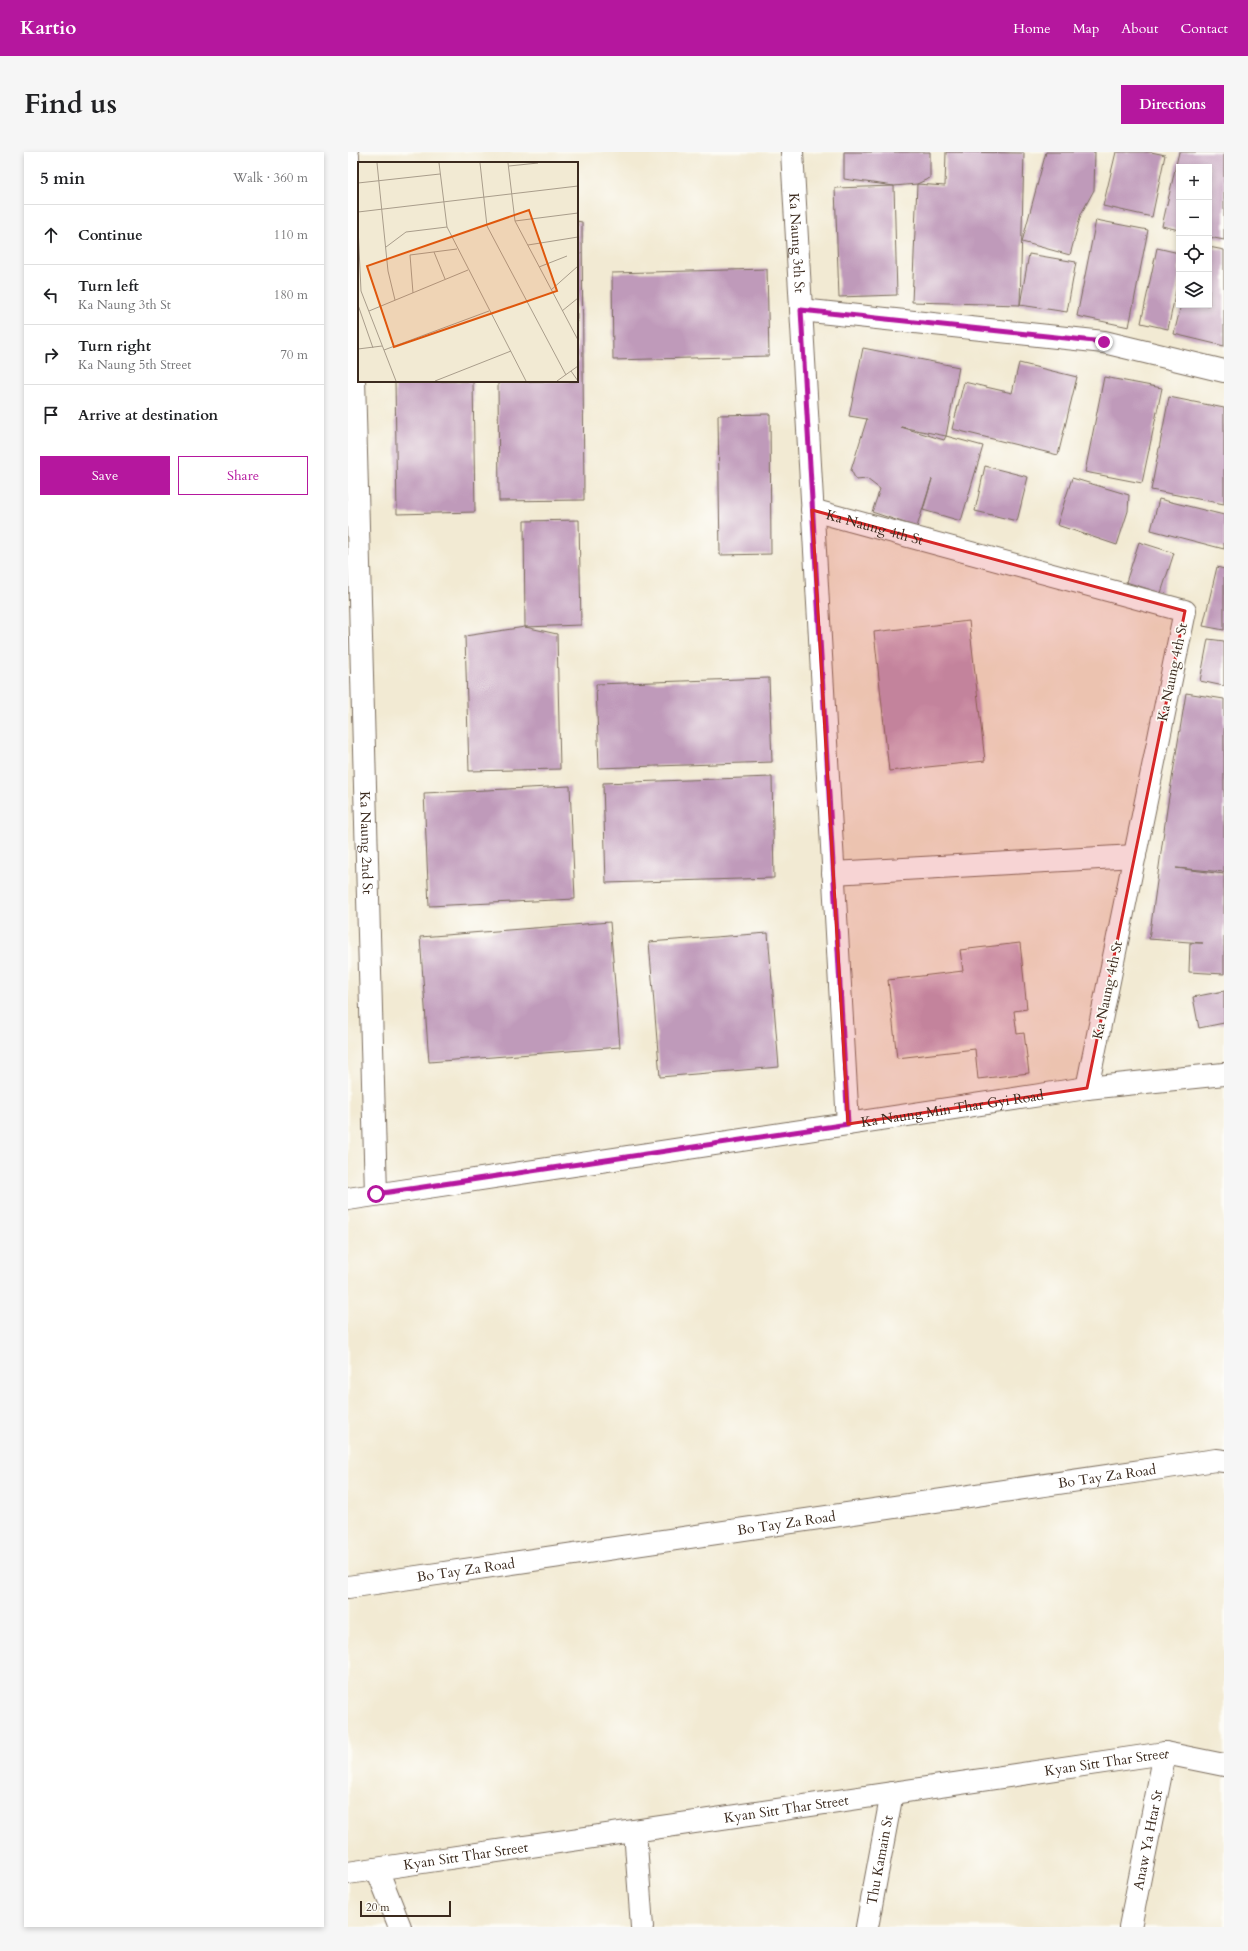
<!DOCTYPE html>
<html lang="en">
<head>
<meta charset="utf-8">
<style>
	:root { --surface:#fff; --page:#f6f6f6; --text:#202124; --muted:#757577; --line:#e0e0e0; --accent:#b5179e }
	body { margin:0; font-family:Cardo,serif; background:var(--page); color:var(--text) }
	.controls { position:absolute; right:12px; top:12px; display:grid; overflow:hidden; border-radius:0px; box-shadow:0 2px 6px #0003 }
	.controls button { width:36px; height:36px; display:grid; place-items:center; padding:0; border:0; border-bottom:1px solid var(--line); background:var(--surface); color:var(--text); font:20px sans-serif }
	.scale { position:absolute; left:12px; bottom:10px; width:91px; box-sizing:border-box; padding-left:4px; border:2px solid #3b2a1e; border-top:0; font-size:11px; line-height:14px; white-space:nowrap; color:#3b2a1e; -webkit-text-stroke:3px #fdfcf7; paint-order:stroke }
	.stop { position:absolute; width:12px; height:12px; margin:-9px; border:3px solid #b5179e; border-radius:50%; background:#fff }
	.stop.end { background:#b5179e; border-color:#fff; box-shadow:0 1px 4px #0008 }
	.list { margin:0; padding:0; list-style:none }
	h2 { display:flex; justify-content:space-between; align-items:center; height:52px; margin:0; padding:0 16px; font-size:17px }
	h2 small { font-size:13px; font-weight:400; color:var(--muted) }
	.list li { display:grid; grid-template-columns:26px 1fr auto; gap:12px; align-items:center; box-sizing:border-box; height:60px; padding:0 16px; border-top:1px solid var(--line) }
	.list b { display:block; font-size:15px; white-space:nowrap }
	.list p { margin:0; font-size:13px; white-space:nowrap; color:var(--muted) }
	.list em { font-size:13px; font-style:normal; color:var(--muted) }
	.actions { display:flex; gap:8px; padding:12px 16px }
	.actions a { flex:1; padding:9px 0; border:1px solid var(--accent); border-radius:0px; text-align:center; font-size:14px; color:var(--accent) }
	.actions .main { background:var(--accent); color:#fff }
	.icon { flex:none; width:22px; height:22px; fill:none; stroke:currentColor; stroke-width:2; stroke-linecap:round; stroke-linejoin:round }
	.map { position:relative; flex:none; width:876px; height:1775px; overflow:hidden; border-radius:0px }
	header { display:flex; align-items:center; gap:24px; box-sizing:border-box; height:56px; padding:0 20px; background:var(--accent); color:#fff }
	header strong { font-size:19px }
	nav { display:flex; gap:22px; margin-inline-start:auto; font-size:14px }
	.intro { display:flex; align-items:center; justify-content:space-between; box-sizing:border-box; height:96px; padding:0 24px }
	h1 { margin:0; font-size:28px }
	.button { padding:10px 18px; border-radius:0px; background:var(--accent); color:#fff; font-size:14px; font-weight:700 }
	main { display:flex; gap:24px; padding:0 24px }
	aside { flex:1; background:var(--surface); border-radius:0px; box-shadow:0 2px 6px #0003 }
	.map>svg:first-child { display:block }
</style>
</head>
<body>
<header>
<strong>Kartio</strong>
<nav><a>Home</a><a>Map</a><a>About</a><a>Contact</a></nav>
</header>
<div class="intro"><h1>Find us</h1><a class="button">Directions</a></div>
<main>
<aside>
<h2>5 min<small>Walk · 360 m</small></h2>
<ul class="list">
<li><svg class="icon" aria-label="ahead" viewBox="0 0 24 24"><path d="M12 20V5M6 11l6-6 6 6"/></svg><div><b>Continue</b></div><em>110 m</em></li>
<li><svg class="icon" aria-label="left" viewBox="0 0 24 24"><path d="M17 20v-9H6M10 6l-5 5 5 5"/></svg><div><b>Turn left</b><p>Ka Naung 3th St</p></div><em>180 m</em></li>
<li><svg class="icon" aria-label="right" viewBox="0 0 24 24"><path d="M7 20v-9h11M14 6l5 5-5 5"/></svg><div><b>Turn right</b><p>Ka Naung 5th Street</p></div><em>70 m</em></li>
<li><svg class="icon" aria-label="arrive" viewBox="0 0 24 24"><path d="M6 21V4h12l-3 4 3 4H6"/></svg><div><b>Arrive at destination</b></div></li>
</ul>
<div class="actions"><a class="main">Save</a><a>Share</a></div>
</aside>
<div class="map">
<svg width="876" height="1775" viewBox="0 0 876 1775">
	<rect width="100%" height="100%" fill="#fdfcf7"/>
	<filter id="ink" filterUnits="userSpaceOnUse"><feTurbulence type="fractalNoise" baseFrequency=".025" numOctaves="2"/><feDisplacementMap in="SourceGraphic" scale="8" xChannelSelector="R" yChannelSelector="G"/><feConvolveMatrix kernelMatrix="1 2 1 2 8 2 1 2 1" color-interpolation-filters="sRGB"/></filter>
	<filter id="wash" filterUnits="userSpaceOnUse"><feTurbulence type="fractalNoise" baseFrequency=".012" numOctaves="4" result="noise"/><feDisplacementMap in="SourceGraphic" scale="16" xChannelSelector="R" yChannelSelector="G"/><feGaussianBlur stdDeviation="0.9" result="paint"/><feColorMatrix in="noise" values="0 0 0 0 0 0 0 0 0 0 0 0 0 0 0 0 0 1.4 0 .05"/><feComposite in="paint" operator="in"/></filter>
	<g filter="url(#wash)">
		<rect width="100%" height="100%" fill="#f2ead3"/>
		<g id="blocks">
			<path fill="#bf9aba" d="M496,0H582V26L569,32L546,34L496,27Z
				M598,0L676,1L672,153L564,150L569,32L597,34Z
				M698,0H747L746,38L733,62L722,103L674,90Z
				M768,0H803L817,3L804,65L755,54Z
				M831,0H876V88L861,85V15H831V78L814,74Z
				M546,34L549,143L491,145L487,36Z
				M748,68L800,78L781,175L729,164Z
				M229,69L234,70L236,348L151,349L150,229H229Z
				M861,95L876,98V194L826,182L833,153H861Z
				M809,96L831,101V125L820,177L793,171Z
				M681,102L728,110L719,160L672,153Z
				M419,117L421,204L265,208L264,121Z
				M515,196L611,215L598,284L553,275L596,288L598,284L635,294L613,369L575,358L584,327L569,375L524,360L532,337L519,327L508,328L503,318L519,267L501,264Z
				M671,211L729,225L710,303L604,277L616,230L664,241Z
				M756,225L814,236L794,331L737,320Z
				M47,229H125L127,360L49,362Z
				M821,245L876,256V352L803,338Z
				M422,262L423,402L372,403L370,263Z
				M637,314L680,325L669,369L627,359Z
				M724,326L781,343L780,359L769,393L709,373Z
				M811,347L876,363V397L803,378Z
				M231,368L233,473L177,475L176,369Z
				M791,390L826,401L813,441L778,430Z
				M869,415L876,417V478L855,474Z
				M621,469L637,609L541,619L526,480Z
				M177,475L209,482L212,617L121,619L117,484Z
				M860,487L876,489V534L852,529Z
				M421,526L424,610L251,616L248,532Z
				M838,541L876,547V720L828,716L876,722V822L841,820L842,791H855L801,787L819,657Z
				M424,625L426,726L258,731L255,631Z
				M222,634L227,747L81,754L76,641Z
				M262,770L272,895L81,910L72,785Z
				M420,781L431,915L312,925L301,790Z
				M672,791L679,857L666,859L669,882L676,881L681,921L630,927L627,897L549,906L540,828L615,819L612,798Z
				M876,839V871L851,876L845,845Z"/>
		</g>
	</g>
	<g filter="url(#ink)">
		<use href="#blocks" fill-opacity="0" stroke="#7b6d5d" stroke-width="1"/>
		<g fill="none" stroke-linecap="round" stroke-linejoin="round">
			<defs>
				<g id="street">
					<path id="s1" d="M444,0L500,972"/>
					<path id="s2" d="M0,4L28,1042"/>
					<path d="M453,158L756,190L876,219"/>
					<path id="s3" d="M464,358L837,459L739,936"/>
					<path d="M485,721L787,704"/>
					<path id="s4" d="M0,1047L739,936L876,922"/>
					<path d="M287,1679L294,1775"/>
					<path d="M29,1717L52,1775"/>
					<path id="s5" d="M0,1721L817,1601L876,1613"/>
					<path id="s6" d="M519,1775L544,1641"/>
					<path id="s7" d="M782,1775L817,1601"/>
				</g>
				<g id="secondary">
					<path id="s8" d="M0,1435L868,1308L876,1309"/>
				</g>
			</defs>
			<use href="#street" stroke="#7b6d5d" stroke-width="24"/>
			<use href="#secondary" stroke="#7b6d5d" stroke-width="24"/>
			<use href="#street" stroke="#fff" stroke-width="22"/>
			<use href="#secondary" stroke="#fff" stroke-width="22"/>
		</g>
	</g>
	<g fill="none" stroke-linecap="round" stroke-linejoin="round" filter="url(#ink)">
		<path stroke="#b5179e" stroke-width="5" d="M28,1042L500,972L453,158L756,190"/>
	</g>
	<path fill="#d62828" fill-opacity="0.2" stroke="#d62828" stroke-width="3" stroke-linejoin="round" d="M464,358L837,459L739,936L500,972Z"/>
	<g text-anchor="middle" stroke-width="3.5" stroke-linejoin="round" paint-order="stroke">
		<g font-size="14" fill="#3b2a1e" stroke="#fdfcf7">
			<text dy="5" stroke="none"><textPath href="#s1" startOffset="91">Ka Naung 3th St</textPath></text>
			<text dy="5" stroke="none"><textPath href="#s3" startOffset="65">Ka Naung 4th St</textPath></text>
			<text transform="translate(824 520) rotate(-78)" y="5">Ka Naung 4th St</text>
			<text dy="5" stroke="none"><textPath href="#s2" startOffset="687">Ka Naung 2nd St</textPath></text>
			<text transform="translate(759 838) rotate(-78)" y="5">Ka Naung 4th St</text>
			<text dy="5" stroke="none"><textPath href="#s4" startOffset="611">Ka Naung Min Thar Gyi Road</textPath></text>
			<text dy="5" stroke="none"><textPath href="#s8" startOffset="767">Bo Tay Za Road</textPath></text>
			<text dy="5" stroke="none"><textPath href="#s8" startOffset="443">Bo Tay Za Road</textPath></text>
			<text dy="5" stroke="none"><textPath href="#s8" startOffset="119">Bo Tay Za Road</textPath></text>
			<text dy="5" stroke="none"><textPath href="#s5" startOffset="767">Kyan Sitt Thar Street</textPath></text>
			<text dy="5" stroke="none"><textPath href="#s5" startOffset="443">Kyan Sitt Thar Street</textPath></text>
			<text dy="5" stroke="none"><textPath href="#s7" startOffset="89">Anaw Ya Htar St</textPath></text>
			<text dy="5" stroke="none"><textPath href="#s5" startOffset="119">Kyan Sitt Thar Street</textPath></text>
			<text dy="5" stroke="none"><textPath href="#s6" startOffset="68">Thu Kamain St</textPath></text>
		</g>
	</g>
	<g transform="translate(10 10)">
		<rect width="220" height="220" fill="#f2ead3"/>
		<path fill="none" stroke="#a99d8b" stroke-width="1" d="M19,1L30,109L37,138M81,1L89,65L168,219M122,1L129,64L208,213M150,1L157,59L220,178M151,4L180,1M0,21L82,12M0,50L220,24M157,59L220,51M0,65L3,129L38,219M170,83L220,75M28,85L48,70L89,65M76,90L87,117M181,105L209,94M193,128L220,104M55,131L52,93L99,87M0,143L15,186M11,149L110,108M204,149L220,136M0,187L24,184M26,188L131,149M213,209L220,219M77,219L153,189M199,219L220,204"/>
		<path fill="#df570d" fill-opacity="0.15" stroke="#df570d" stroke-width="2" d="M171,48L199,129L36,185L9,104Z"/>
		<rect width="220" height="220" fill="none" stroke="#3b2a1e" stroke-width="2"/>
	</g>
</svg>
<div class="controls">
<button>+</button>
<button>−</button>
<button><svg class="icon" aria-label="locate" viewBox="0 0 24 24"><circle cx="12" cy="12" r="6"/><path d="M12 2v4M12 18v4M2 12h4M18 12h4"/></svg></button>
<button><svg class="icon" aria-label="layers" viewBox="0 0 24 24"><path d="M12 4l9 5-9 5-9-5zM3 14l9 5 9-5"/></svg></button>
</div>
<div class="scale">20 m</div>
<div class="stop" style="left:28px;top:1042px"></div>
<div class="stop end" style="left:756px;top:190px"></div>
</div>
</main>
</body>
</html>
